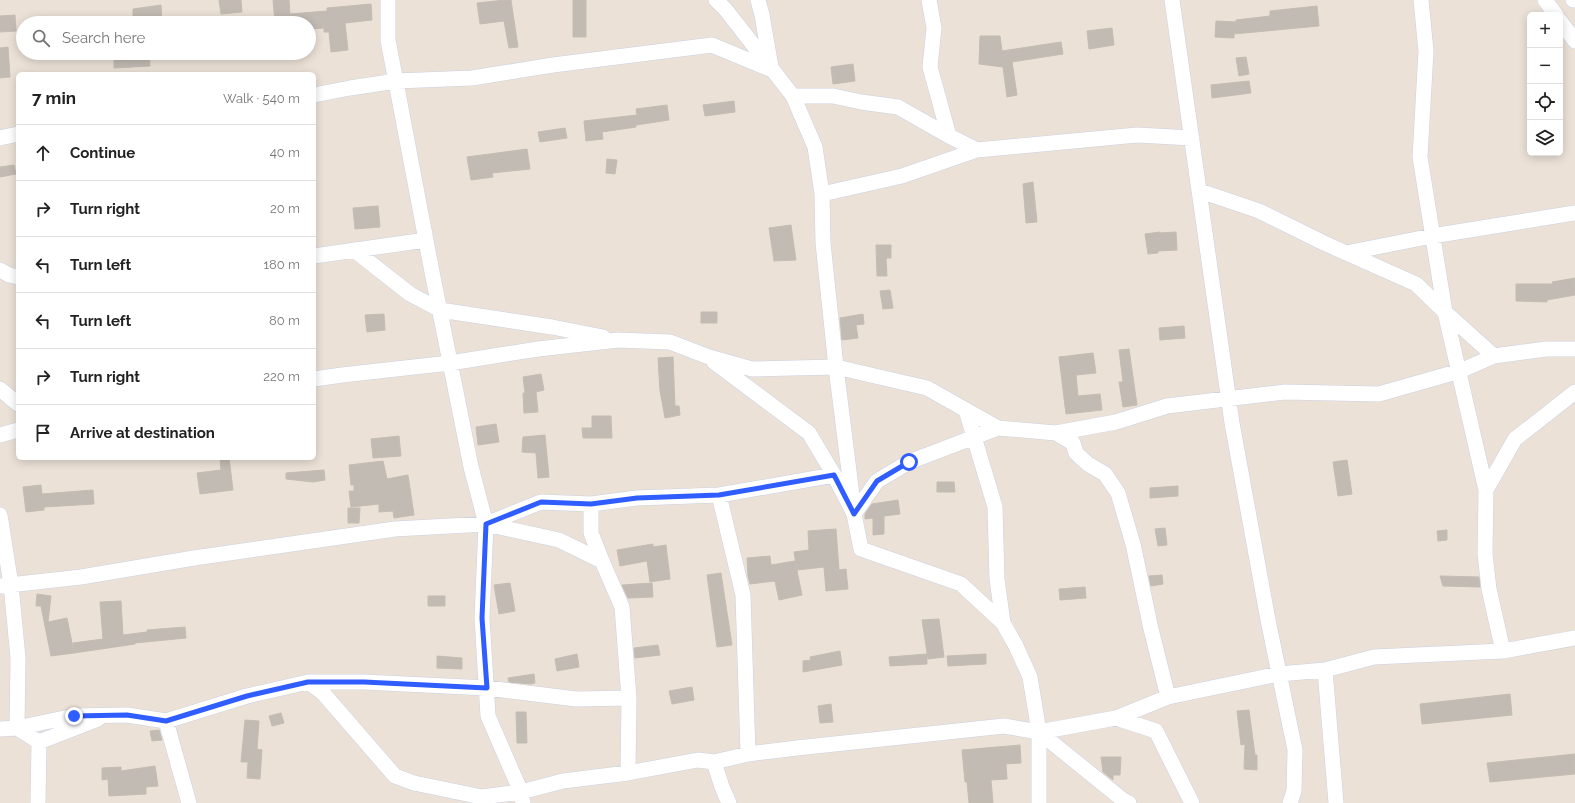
<!DOCTYPE html>
<html lang="en">
<head>
<meta charset="utf-8">
<style>
	:root { --surface:#fff; --page:#f6f6f6; --text:#222; --muted:#767676; --line:#e0e0e0 }
	body { margin:0; font-family:Raleway,sans-serif; background:var(--page); color:var(--text) }
	.controls { position:absolute; right:12px; top:12px; display:grid; overflow:hidden; border-radius:6px; box-shadow:0 2px 10px #0003 }
	.controls button { width:36px; height:36px; display:grid; place-items:center; padding:0; border:0; border-bottom:1px solid var(--line); background:var(--surface); color:var(--text); font:20px sans-serif }
	.stop { position:absolute; width:12px; height:12px; margin:-9px; border:3px solid #2f5dff; border-radius:50%; background:#fff }
	.stop.end { background:#2f5dff; border-color:#fff; box-shadow:0 1px 4px #0008 }
	.list { margin:0; padding:0; list-style:none }
	h2 { display:flex; justify-content:space-between; align-items:center; height:52px; margin:0; padding:0 16px; font-size:17px }
	h2 small { font-size:13px; font-weight:400; color:var(--muted) }
	.list li { display:grid; grid-template-columns:26px 1fr auto; gap:12px; align-items:center; box-sizing:border-box; height:56px; padding:0 16px; border-top:1px solid var(--line) }
	.list b { display:block; font-size:15px; white-space:nowrap }
	.list em { font-size:13px; font-style:normal; color:var(--muted) }
	.icon { flex:none; width:22px; height:22px; fill:none; stroke:currentColor; stroke-width:2; stroke-linecap:round; stroke-linejoin:round }
	.map { position:relative; flex:none; width:1575px; height:803px; overflow:hidden }
	.search { position:absolute; background:var(--surface); box-shadow:0 2px 10px #0003; left:16px; top:16px; width:300px; height:44px; display:flex; align-items:center; gap:10px; box-sizing:border-box; padding:0 14px; border-radius:22px; color:var(--muted); font-size:15px }
	.panel { position:absolute; background:var(--surface); box-shadow:0 2px 10px #0003; left:16px; top:72px; width:300px; height:388px; border-radius:6px }
	.map>svg:first-child { display:block }
</style>
</head>
<body>
<div class="map">
<svg width="1575" height="803" viewBox="0 0 1575 803">
	<rect width="100%" height="100%" fill="#ebe1d7"/>
	<path fill="#c2bbb4" stroke="#c5bdb1" d="M219,0H241L242,12L221,14Z
		M273,0H289L290,14L327,11V8L371,4L372,20L345,23L348,50L331,52L329,32H324V28L309,29V23H275Z
		M505,0H511L518,47L509,48L504,21L480,24L477,3Z
		M573,0H586V37H573Z
		M161,5L162,22L133,23V9Z
		M1317,6L1319,26L1234,34V38L1215,37L1216,21L1236,22V20L1270,16V11Z
		M15,15L16,31L0,32V16Z
		M1112,28L1114,45L1089,49L1087,31Z
		M980,36H1000L1002,51L1061,42L1063,54L1012,62L1017,95L1007,97L1003,67L979,64Z
		M8,47L10,77L0,78V48Z
		M114,53H149L150,66L114,68Z
		M1246,57L1249,74L1239,76L1236,58Z
		M853,64L855,81L833,84L831,67Z
		M1249,81L1251,93L1212,98L1211,85Z
		M734,101L735,112L705,116L703,105Z
		M667,105L669,120L636,125V127L602,132L603,139L586,141L584,121L637,115L636,109Z
		M565,128L567,138L540,142L538,132Z
		M527,149L530,169L492,173L493,177L471,180L467,157Z
		M607,159L617,160L615,174L606,173Z
		M14,165L16,174L0,177V167Z
		M1033,182L1037,222L1026,223L1023,184Z
		M378,206L380,227L355,229L353,208Z
		M791,225L796,260L774,261L769,228Z
		M1160,232V233L1176,232L1177,250L1158,251V253L1148,254L1145,234Z
		M876,245H891V258H886L887,276H877Z
		M1575,278V295L1547,300V302L1516,301V284H1553L1552,282Z
		M890,290L893,308L883,309L880,291Z
		M701,312H717V323H701Z
		M384,314L385,330L367,332L365,315Z
		M863,314L864,324L856,325L858,338L842,340L840,318Z
		M1184,326L1185,338L1160,340L1159,328Z
		M1129,349L1137,405L1123,407L1119,382H1123L1119,350Z
		M1093,353L1096,373L1076,375L1078,396L1100,394L1102,410L1066,414L1059,357Z
		M673,357L675,406H679L680,415L665,418L660,391L658,358Z
		M541,374L544,390L536,392L538,412L524,413L523,393H525L523,377Z
		M592,416H611L612,438H583L582,428H592Z
		M496,424L499,442L478,445L476,427Z
		M545,435L549,477L538,478L536,453L522,452L523,437Z
		M399,436L401,456L373,458L371,439Z
		M220,458H229L233,490L200,494L197,473L221,470Z
		M1347,460L1352,494L1338,496L1333,462Z
		M383,461L387,479L408,475L414,515L394,518L393,511L379,512V504L351,507L349,491H354V485H351L349,465Z
		M324,470L325,480L313,482L286,479V473Z
		M937,482H954L955,492H937Z
		M41,485L42,494L93,490L94,504L44,507V510L26,512L23,487Z
		M1178,486V496L1150,498V488Z
		M898,500L900,514L884,516V534L873,535V518L865,519V514L872,504Z
		M348,508H360L359,523H348Z
		M1165,528L1167,545L1158,546L1155,529Z
		M836,529L839,570L846,569L848,589L826,591L824,567L797,570L794,552L809,550L808,531Z
		M1447,530V540L1438,541L1437,531Z
		M653,544V547L666,545L670,579L650,582L647,561L620,566L617,550Z
		M770,556L771,565L795,561L802,595L779,600L775,581L750,584L748,576L747,558Z
		M721,573L732,645L717,647L707,575Z
		M1162,575L1163,584L1151,586L1149,576Z
		M1440,576L1479,577L1480,587L1443,586Z
		M510,583L515,611L499,614L494,585Z
		M652,583L653,597L628,598L622,585Z
		M1085,587L1086,598L1060,600L1059,589Z
		M37,594L51,596L48,622L67,618L74,653L51,656L41,606H36Z
		M428,596H445V606H428Z
		M121,601L123,635L147,632V630L185,627L186,638L135,643V644L74,653L73,643L103,639L100,602Z
		M939,619L944,657L928,659L922,620Z
		M658,645L660,655L635,658L634,648Z
		M840,651L842,665L803,672V661L811,660L810,657Z
		M577,654L579,667L557,671L555,659Z
		M927,654V664L890,666L889,657Z
		M986,654V664L948,666L947,656Z
		M437,656L462,658V669L437,668Z
		M534,674L535,683L530,684L509,682L508,678Z
		M692,687L694,700L672,704L669,691Z
		M1510,694L1512,715L1422,724L1420,704Z
		M831,704L833,722L820,723L818,706Z
		M1249,710L1255,755H1257V770L1244,769L1245,744L1241,745L1237,711Z
		M516,712H526L527,743H517Z
		M281,713L284,723L272,726L269,716Z
		M245,720L259,721L257,749L262,750L260,779L247,778L248,762H241Z
		M159,730L162,740L152,741L150,731Z
		M1020,745L1021,763L1006,764L1007,779L991,780L993,803H969L967,782H965L962,750Z
		M1575,754V774L1490,782L1487,763Z
		M1101,757H1121L1120,775H1113V780L1103,772Z
		M155,766L158,786L146,787V794L109,796L108,779L102,780V768L121,767V771Z"/>
	<g fill="none" stroke-linecap="round" stroke-linejoin="round">
		<defs>
			<path id="minor" d="M388,0V40L432,272L471,467L486,524L482,618L488,716L521,792L523,803
				M716,0L726,10L793,96L815,147L822,194L823,243L836,367L853,503
				M758,0L762,15L771,67
				M929,0L934,28L930,67L949,136
				M1172,0L1232,423L1268,620L1295,750L1294,791L1290,803
				M1421,0L1426,51L1420,157L1445,312L1486,490L1485,554L1489,589L1503,651
				M1545,0L1556,15
				M1573,0H1575
				M1560,21L1575,41
				M314,95L350,88L396,81L472,78L553,65L712,45L770,69
				M793,96H833L861,102L898,107L949,136L977,150
				M0,138L18,134
				M1200,191L1259,211L1324,243L1416,284L1445,312L1494,356
				M822,194L902,176L977,150L1137,135L1192,138
				M354,250L410,294L440,310L552,327L603,337
				M1346,253L1432,236L1575,213
				M314,256L426,240
				M0,270L9,275L18,277
				M714,362L809,433L834,475L854,514L861,549L961,584L1003,623L1016,646L1030,677L1039,732V803
				M314,379L342,375L450,363L538,349L618,340L670,342L709,357L752,369L836,367L927,388L998,428L1056,433L1116,422L1167,406L1285,392L1379,394L1460,371L1494,356L1546,349H1575
				M0,389L18,404
				M966,410L995,507L997,579L1003,623
				M1056,433L1073,443L1076,453L1088,464L1105,474L1118,493L1133,544L1151,629L1168,697
				M0,435L18,430
				M1486,490L1515,439L1575,392
				M719,495L743,595L748,754
				M591,504V533L602,561
				M854,514L877,481L909,462L998,428
				M0,515L11,585L18,658L17,728
				M486,524L541,502L591,504L637,498L719,495L834,475
				M0,586L81,577L194,558L395,529L486,524L559,540L602,561L622,607L629,698L628,773
				M1325,670L1336,803
				M308,682L323,693L395,776L414,783L482,797L521,792L563,781L628,773L698,760L714,762L748,754L797,748L1004,726L1039,732L1116,718L1168,697L1279,674L1325,670L1374,657L1503,651L1575,638
				M1116,718L1156,731L1192,803
				M166,721L189,803
				M17,728L39,742L38,803
				M0,729L17,728L74,716L127,715L166,721L247,696L308,682H364L487,688L576,699L629,698
				M1039,732L1123,800L1129,803
				M39,742L98,719
				M714,762L722,787L729,803"/>
		</defs>
		<use href="#minor" stroke="#ccd1e1" stroke-width="16"/>
		<use href="#minor" stroke="#fff" stroke-width="15"/>
	</g>
	<g fill="none" stroke-linecap="round" stroke-linejoin="round">
		<path stroke="#2f5dff" stroke-width="5" d="M74,716L127,715L166,721L247,696L308,682H364L487,688L482,618L486,524L541,502L591,504L637,498L719,495L834,475L854,514L877,481L909,462"/>
	</g>
</svg>
<div class="controls">
<button>+</button>
<button>−</button>
<button><svg class="icon" aria-label="locate" viewBox="0 0 24 24"><circle cx="12" cy="12" r="6"/><path d="M12 2v4M12 18v4M2 12h4M18 12h4"/></svg></button>
<button><svg class="icon" aria-label="layers" viewBox="0 0 24 24"><path d="M12 4l9 5-9 5-9-5zM3 14l9 5 9-5"/></svg></button>
</div>
<div class="stop" style="left:909px;top:462px"></div>
<div class="stop end" style="left:74px;top:716px"></div>
<div class="search"><svg class="icon" aria-label="search" viewBox="0 0 24 24"><circle cx="10" cy="10" r="6"/><path d="M15 15l6 6"/></svg>Search here</div>
<section class="panel">
<h2>7 min<small>Walk · 540 m</small></h2>
<ul class="list">
<li><svg class="icon" aria-label="ahead" viewBox="0 0 24 24"><path d="M12 20V5M6 11l6-6 6 6"/></svg><div><b>Continue</b></div><em>40 m</em></li>
<li><svg class="icon" aria-label="right" viewBox="0 0 24 24"><path d="M7 20v-9h11M14 6l5 5-5 5"/></svg><div><b>Turn right</b></div><em>20 m</em></li>
<li><svg class="icon" aria-label="left" viewBox="0 0 24 24"><path d="M17 20v-9H6M10 6l-5 5 5 5"/></svg><div><b>Turn left</b></div><em>180 m</em></li>
<li><svg class="icon" aria-label="left" viewBox="0 0 24 24"><path d="M17 20v-9H6M10 6l-5 5 5 5"/></svg><div><b>Turn left</b></div><em>80 m</em></li>
<li><svg class="icon" aria-label="right" viewBox="0 0 24 24"><path d="M7 20v-9h11M14 6l5 5-5 5"/></svg><div><b>Turn right</b></div><em>220 m</em></li>
<li><svg class="icon" aria-label="arrive" viewBox="0 0 24 24"><path d="M6 21V4h12l-3 4 3 4H6"/></svg><div><b>Arrive at destination</b></div></li>
</ul>
</section>
</div>
</body>
</html>
